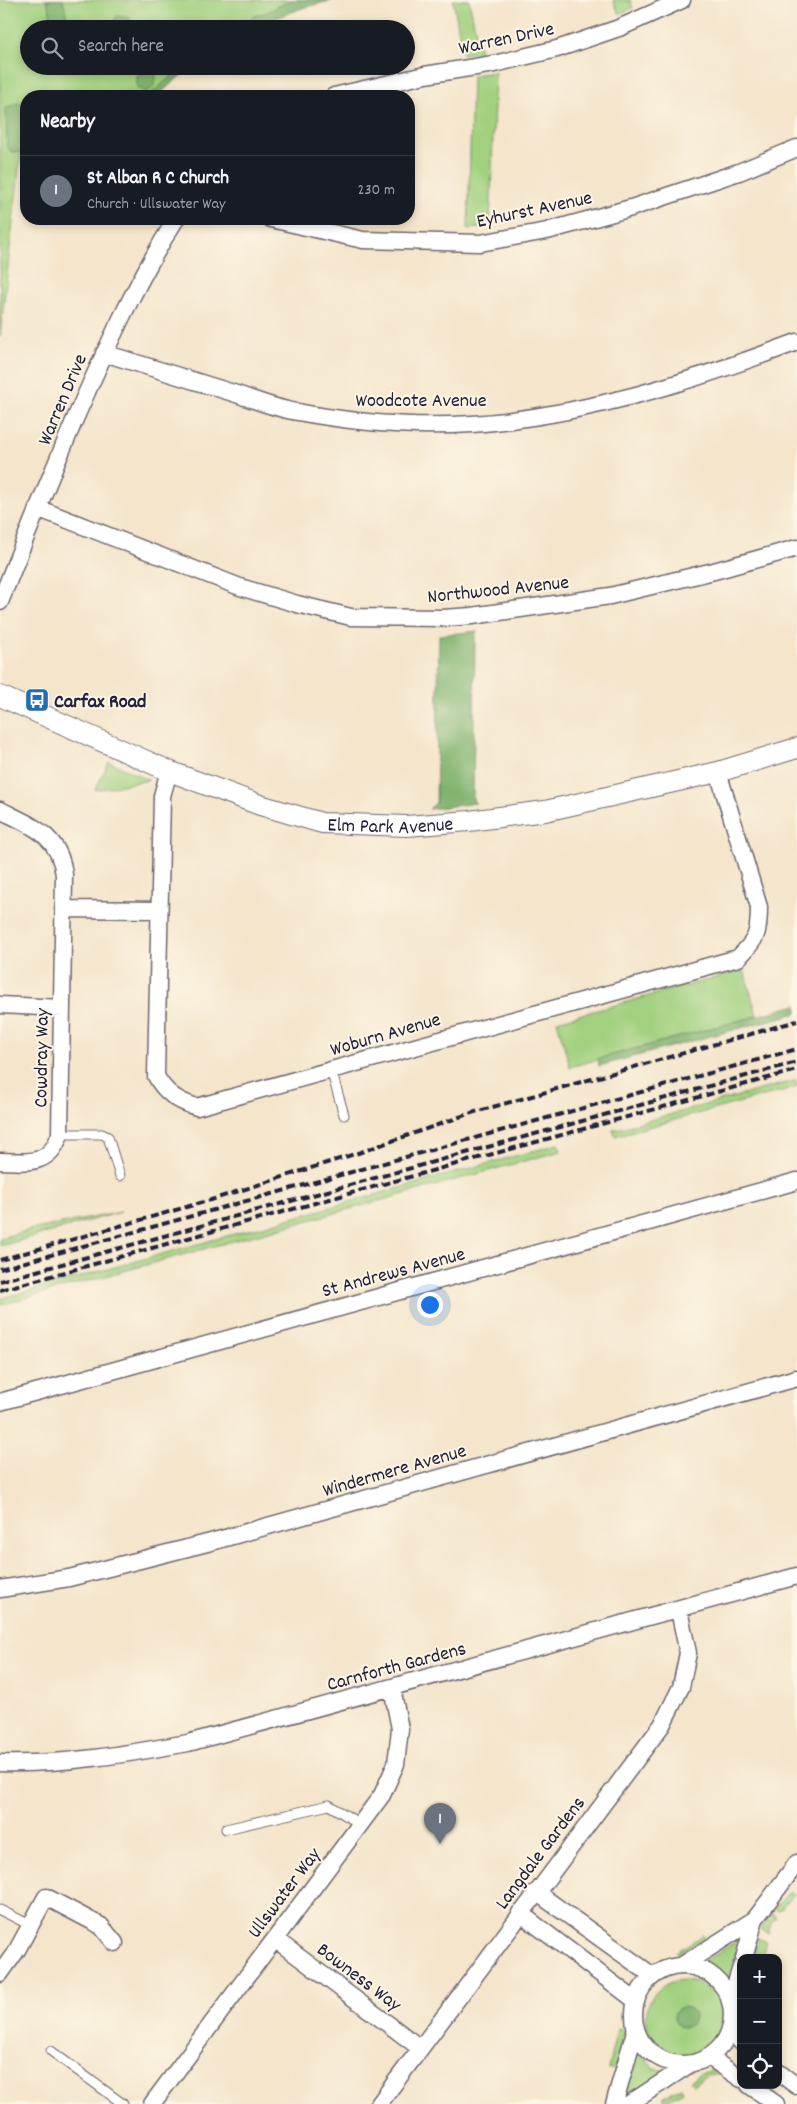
<!DOCTYPE html>
<html lang="en">
<head>
<meta charset="utf-8">
<style>
	:root { --surface:#171b24; --page:#242831; --text:#f1f3f6; --muted:#9ea1a6; --line:#363941; --accent:#1f6fb2 }
	body { margin:0; font-family:Dekko,sans-serif; background:var(--page); color:var(--text) }
	.controls { position:absolute; right:15px; bottom:15px; display:grid; overflow:hidden; border-radius:10px; box-shadow:0 2px 8px #0003 }
	.controls button { width:45px; height:45px; display:grid; place-items:center; padding:0; border:0; border-bottom:1px solid var(--line); background:var(--surface); color:var(--text); font:25px sans-serif }
	.you { position:absolute; left:429px; top:1304px; width:18px; height:18px; margin:-12px; border:4px solid #fff; border-radius:50%; background:#1a73e8; box-shadow:0 0 0 8px #1a73e833 }
	.badge { display:grid; place-items:center; width:32px; height:32px; border-radius:50%; background:var(--accent); color:#fff; font-size:16px; font-weight:700 }
	.pin { position:absolute; translate:-50% -41px; filter:drop-shadow(0 1px 2px #0008) }
	.pin::after { content:''; position:absolute; top:26px; width:18px; height:15px; background:inherit; clip-path:polygon(0 0,100% 0,50% 100%) }
	.list { margin:0; padding:0; list-style:none }
	h2 { display:flex; justify-content:space-between; align-items:center; height:65px; margin:0; padding:0 20px; font-size:21px }
	h2 small { font-size:16px; font-weight:400; color:var(--muted) }
	.list li { display:grid; grid-template-columns:32px 1fr auto; gap:15px; align-items:center; box-sizing:border-box; height:70px; padding:0 20px; border-top:1px solid var(--line) }
	.list b { display:block; font-size:19px; white-space:nowrap }
	.list p { margin:0; font-size:16px; white-space:nowrap; color:var(--muted) }
	.list em { font-size:16px; font-style:normal; color:var(--muted) }
	.icon { flex:none; width:28px; height:28px; fill:none; stroke:currentColor; stroke-width:2; stroke-linecap:round; stroke-linejoin:round }
	.map { position:relative; flex:none; width:797px; height:2104px; overflow:hidden }
	.search { position:absolute; background:var(--surface); box-shadow:0 2px 8px #0003; left:20px; top:20px; width:395px; height:55px; display:flex; align-items:center; gap:12px; box-sizing:border-box; padding:0 18px; border-radius:28px; color:var(--muted); font-size:19px }
	.panel { position:absolute; background:var(--surface); box-shadow:0 2px 8px #0003; left:20px; top:90px; width:395px; height:135px; border-radius:20px }
	.map>svg:first-child { display:block }
</style>
</head>
<body>
<div class="map">
<svg width="797" height="2104" viewBox="0 0 797 2104">
	<rect width="100%" height="100%" fill="#fcf5e5"/>
	<filter id="ink" filterUnits="userSpaceOnUse"><feTurbulence type="fractalNoise" baseFrequency=".02" numOctaves="2"/><feDisplacementMap in="SourceGraphic" scale="10" xChannelSelector="R" yChannelSelector="G"/><feConvolveMatrix kernelMatrix="1 2 1 2 8 2 1 2 1" color-interpolation-filters="sRGB"/></filter>
	<filter id="wash" filterUnits="userSpaceOnUse"><feTurbulence type="fractalNoise" baseFrequency=".0096" numOctaves="4" result="noise"/><feDisplacementMap in="SourceGraphic" scale="20" xChannelSelector="R" yChannelSelector="G"/><feGaussianBlur stdDeviation="1.12" result="paint"/><feColorMatrix in="noise" values="0 0 0 0 0 0 0 0 0 0 0 0 0 0 0 0 0 1.4 0 .05"/><feComposite in="paint" operator="in"/></filter>
	<g filter="url(#wash)">
		<rect width="100%" height="100%" fill="#f4e5cb"/>
		<path fill="#a1d07e" stroke="#62795c" d="M0,0H333L245,22L236,29H29V66H191L155,96H26V152H21L0,336Z
			M453,0H469L480,52L463,54Z
			M613,0H630L633,8L619,14Z
			M495,72L490,227L468,229L472,75Z
			M109,762L149,780L95,790Z
			M744,970L757,1016L570,1067L557,1021Z
			M797,1080V1087L615,1136L613,1130Z
			M558,1144L561,1151L0,1305V1299Z
			M121,1212L0,1246V1238L30,1230Z
			M790,1891L794,1894L779,1911L774,1909Z
			M772,1913L776,1918L771,1923L768,1934L761,1929Z
			M703,1935L704,1939L679,1954L676,1952Z
			M744,1937L727,1980L713,1966L702,1962Z
			M756,1938L766,1941L762,1958H748Z
			M646 2018a38 38 0 1 1 76 0a38 38 0 1 1-76 0Z
			M617,2029L626,2031V2051L621,2068L608,2069Z
			M640,2054L654,2068L668,2072L624,2100Z
			M715,2070L722,2073L708,2075L693,2084L690,2081L701,2073Z
			M681,2087L683,2091L666,2101L663,2097Z"/>
		<path fill="#80b26d" stroke="#516a54" d="M47,0H63L70,29H54Z
			M291,0H333L305,7L247,29H236L239,22C250,21 256,13 265,13Z
			M117,16L130,18L131,29H111Z
			M184,66H192L157,96H148Z
			M148,71L156,74C155,84 155,88 145,92L137,88V75Z
			M26,102V152H12L7,146L6,108L15,104Z
			M477,631L475,636L473,800L476,803L429,809L436,803L439,635Z
			M797,1005V1013L599,1066L597,1059Z
			M674 2017a10 10 0 1 1 20 0a10 10 0 1 1-20 0Z"/>
	</g>
	<g filter="url(#ink)">
		<g fill="none" stroke-linecap="round" stroke-linejoin="round">
			<defs>
				<path id="service" d="M331,1070L344,1115
					M60,1134H102L108,1137L120,1176
					M226,1829L329,1805L360,1824
					M0,1910L30,1925
					M51,2051L123,2104"/>
				<path id="minor" d="M334,96L425,75L494,64L557,49L619,28L682,0
					M271,219L363,240L480,243L547,231L631,208L739,172L797,148
					M104,353C146,366 188,379 230,392C250,398 271,407 292,411C350,422 413,428 472,424C584,416 693,381 797,342
					M37,508L240,587L297,604L351,617L443,618L472,616L610,596L714,571L797,548
					M0,602C24,541 49,480 75,419C105,351 136,282 176,219
					M169,771L162,796L156,1076C165,1093 178,1102 197,1107L738,958C757,939 759,934 759,907L718,772
					M0,810C32,826 60,835 64,875L60,1134C50,1166 28,1162 0,1161
					M63,909L159,910
					M0,1005L62,1008
					M0,1402L797,1181
					M0,1589L69,1578L211,1542L797,1378
					M0,1763C63,1765 126,1754 188,1743L797,1576
					M536,1892L653,1976
					M520,1913L636,2001
					M275,1939L420,2048
					M744,1958L755,1919L797,1863
					M681,1966L755,1919
					M634 2015a49 49 0 1 1 98 0a49 49 0 1 1-98 0Z
					M0,1974L17,1950L46,1897L101,1926L115,1943
					M730,2002L741,1967
					M730,2029L741,2042
					M709,2057L741,2079
					M778,2072L797,2086
					M749,2085L776,2104
					M152,2104L382,1795L396,1764L400,1729L392,1688
					M379,2104L662,1725L681,1687L688,1653L679,1610
					M614,2104L636,2028
					M629,2104L690,2064"/>
				<g id="tertiary">
					<path id="s1" d="M0,696L169,771L260,805L322,823L407,826L469,821L545,811L718,772L797,748"/>
				</g>
			</defs>
			<use href="#service" stroke="#6c666d" stroke-width="11"/>
			<use href="#minor" stroke="#6c666d" stroke-width="19"/>
			<use href="#tertiary" stroke="#6c666d" stroke-width="22"/>
			<use href="#service" stroke="#fff" stroke-width="9"/>
			<use href="#minor" stroke="#fff" stroke-width="16"/>
			<use href="#tertiary" stroke="#fff" stroke-width="20"/>
			<path stroke="#22223b" stroke-width="4" stroke-dasharray="8 4" stroke-linecap="butt" d="M0,1260L211,1200L361,1152L468,1114L797,1021
				M0,1269L797,1049
				M0,1281L797,1062
				M0,1290L797,1070"/>
		</g>
	</g>
	<defs>
		<symbol id="bus-square" viewBox="-11 -11 22 22"><rect x="-9" y="-9" width="18" height="18" rx="4" fill="#1f6fb2" stroke="#fcf5e5"/><path d="M-5-6H5V4H4V6H2V4H-2V6H-4V4H-5ZM-3.5-4V0h7V-4ZM-3.5 1.2v1.5H-2V1.2ZM2 1.2v1.5H3.5V1.2Z" fill="#fff"/></symbol>
	</defs>
	<g fill-rule="evenodd">
		<use href="#bus-square" x="23" y="686" width="28" height="28"/>
	</g>
	<g text-anchor="middle" stroke-width="4" stroke-linejoin="round" paint-order="stroke">
		<g font-size="20" fill="#22223b" stroke="#fcf5e5">
			<text transform="translate(506 37) rotate(-12)" y="7">Warren Drive</text>
			<text transform="translate(534 208) rotate(-12)" y="7">Eyhurst Avenue</text>
			<text transform="translate(61 399) rotate(-67)" y="7">Warren Drive</text>
			<text x="421" y="406">Woodcote Avenue</text>
			<text transform="translate(498 588) rotate(-6)" y="7">Northwood Avenue</text>
			<text dy="7" stroke="none"><textPath href="#s1" startOffset="415">Elm Park Avenue</textPath></text>
			<text transform="translate(385 1033) rotate(-16)" y="7">Woburn Avenue</text>
			<text transform="translate(40 1058) rotate(-89)" y="7">Cowdray Way</text>
			<text transform="translate(393 1271) rotate(-15)" y="7">St Andrews Avenue</text>
			<text transform="translate(394 1469) rotate(-16)" y="7">Windermere Avenue</text>
			<text transform="translate(396 1665) rotate(-15)" y="7">Carnforth Gardens</text>
			<text transform="translate(539 1852) rotate(-53)" y="7">Langdale Gardens</text>
			<text transform="translate(283 1892) rotate(-53)" y="7">Ullswater Way</text>
			<text transform="translate(360 1976) rotate(37)" y="7">Bowness Way</text>
		</g>
		<g font-size="20" font-weight="bold" fill="#22223b" stroke="#fcf5e5" text-anchor="start">
			<text x="54" y="707">Carfax Road</text>
		</g>
	</g>
</svg>
<div class="controls">
<button>+</button>
<button>−</button>
<button><svg class="icon" aria-label="locate" viewBox="0 0 24 24"><circle cx="12" cy="12" r="6"/><path d="M12 2v4M12 18v4M2 12h4M18 12h4"/></svg></button>
</div>
<div class="you"></div>
<div class="pin badge" style="left:440px;top:1844px;background:#6b7280">1</div>
<div class="search"><svg class="icon" aria-label="search" viewBox="0 0 24 24"><circle cx="10" cy="10" r="6"/><path d="M15 15l6 6"/></svg>Search here</div>
<section class="panel">
<h2>Nearby<small></small></h2>
<ul class="list">
<li><span class="badge" style="background:#6b7280">1</span><div><b>St Alban R C Church</b><p>Church · Ullswater Way</p></div><em>230 m</em></li>
</ul>
</section>
</div>
</body>
</html>
